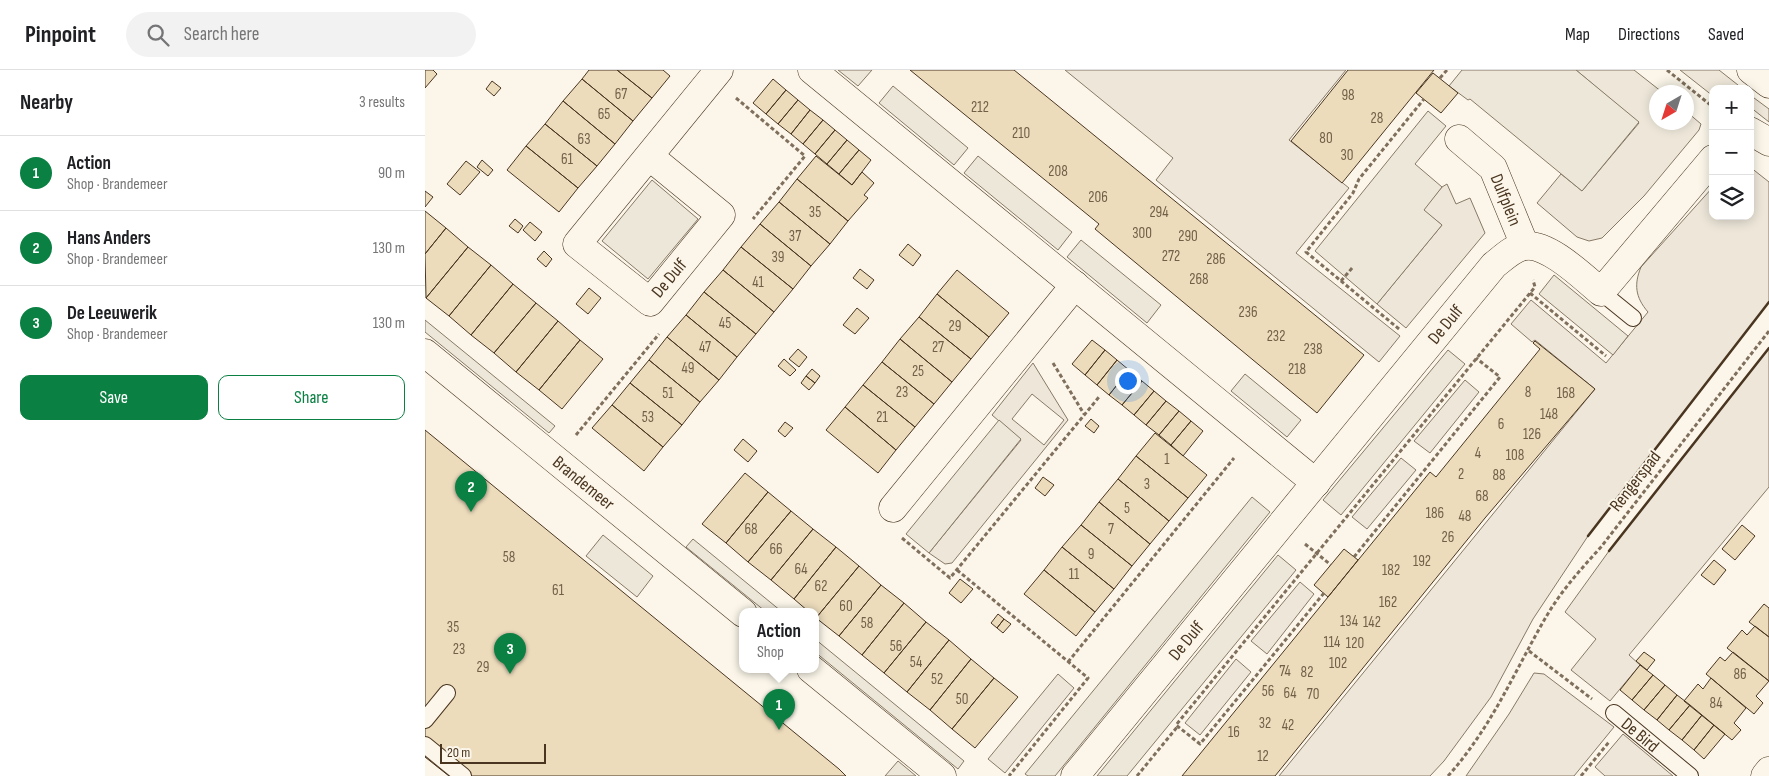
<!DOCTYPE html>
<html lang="en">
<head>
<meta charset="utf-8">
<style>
	:root { --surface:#fff; --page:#f2f2f2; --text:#202124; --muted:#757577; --line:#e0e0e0; --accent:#0b8043 }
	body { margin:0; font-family:"Sofia Sans Condensed",sans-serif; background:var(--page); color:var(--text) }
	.controls { position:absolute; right:15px; top:15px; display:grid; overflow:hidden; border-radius:10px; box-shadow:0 2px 12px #0003 }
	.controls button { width:45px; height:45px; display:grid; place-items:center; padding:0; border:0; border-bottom:1px solid var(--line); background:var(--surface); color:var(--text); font:25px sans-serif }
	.compass { position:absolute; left:1224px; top:15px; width:45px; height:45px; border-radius:50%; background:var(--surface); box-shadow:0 2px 12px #0003; rotate:219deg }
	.scale { position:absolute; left:15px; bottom:12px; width:106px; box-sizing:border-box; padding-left:5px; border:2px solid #4a3520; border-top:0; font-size:14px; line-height:18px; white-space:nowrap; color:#4a3520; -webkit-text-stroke:4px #fbf6e9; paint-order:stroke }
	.you { position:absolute; left:702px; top:310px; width:18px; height:18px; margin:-12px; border:4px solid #fff; border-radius:50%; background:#1a73e8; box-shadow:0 0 0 8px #1a73e833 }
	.badge { display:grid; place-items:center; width:32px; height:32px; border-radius:50%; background:var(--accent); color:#fff; font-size:16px; font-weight:700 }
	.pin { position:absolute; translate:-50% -41px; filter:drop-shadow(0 1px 2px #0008) }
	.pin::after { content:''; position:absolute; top:26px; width:18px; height:15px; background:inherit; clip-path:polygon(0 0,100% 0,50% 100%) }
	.popup { position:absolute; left:314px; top:538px; width:80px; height:65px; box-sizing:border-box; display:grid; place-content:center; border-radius:10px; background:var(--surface); filter:drop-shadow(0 1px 4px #0005); font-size:16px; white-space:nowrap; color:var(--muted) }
	.popup b { font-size:19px; color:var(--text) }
	.popup::after { content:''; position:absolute; left:50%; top:100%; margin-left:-10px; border:10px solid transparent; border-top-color:var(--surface) }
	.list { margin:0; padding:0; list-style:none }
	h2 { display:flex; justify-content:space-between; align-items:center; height:65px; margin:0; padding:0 20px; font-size:21px }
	h2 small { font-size:16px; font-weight:400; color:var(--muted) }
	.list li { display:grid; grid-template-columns:32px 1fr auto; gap:15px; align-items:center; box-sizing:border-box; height:75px; padding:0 20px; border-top:1px solid var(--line) }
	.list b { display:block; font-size:19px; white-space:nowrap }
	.list p { margin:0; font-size:16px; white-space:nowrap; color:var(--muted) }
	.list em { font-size:16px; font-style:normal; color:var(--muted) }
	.actions { display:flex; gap:10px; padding:15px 20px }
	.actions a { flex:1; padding:11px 0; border:1px solid var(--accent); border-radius:10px; text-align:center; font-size:18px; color:var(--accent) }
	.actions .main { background:var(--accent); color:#fff }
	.icon { flex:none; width:28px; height:28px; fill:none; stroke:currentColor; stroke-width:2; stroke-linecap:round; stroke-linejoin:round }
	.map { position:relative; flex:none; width:1344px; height:706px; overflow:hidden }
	header { display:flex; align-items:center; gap:30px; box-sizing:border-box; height:70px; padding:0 25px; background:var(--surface); border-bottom:1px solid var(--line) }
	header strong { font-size:24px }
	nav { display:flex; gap:28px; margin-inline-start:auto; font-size:18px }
	.search { width:350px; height:45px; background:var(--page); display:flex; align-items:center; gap:12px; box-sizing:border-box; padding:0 18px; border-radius:28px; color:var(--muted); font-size:19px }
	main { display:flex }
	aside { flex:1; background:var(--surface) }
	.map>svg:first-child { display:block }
</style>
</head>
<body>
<header>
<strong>Pinpoint</strong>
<div class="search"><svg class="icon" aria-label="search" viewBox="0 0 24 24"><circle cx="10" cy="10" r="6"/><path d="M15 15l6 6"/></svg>Search here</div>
<nav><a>Map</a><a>Directions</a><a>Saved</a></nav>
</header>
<main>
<aside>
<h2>Nearby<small>3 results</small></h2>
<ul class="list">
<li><span class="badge">1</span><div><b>Action</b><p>Shop · Brandemeer</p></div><em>90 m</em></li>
<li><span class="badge">2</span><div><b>Hans Anders</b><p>Shop · Brandemeer</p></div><em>130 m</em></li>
<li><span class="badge">3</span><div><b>De Leeuwerik</b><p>Shop · Brandemeer</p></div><em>130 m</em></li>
</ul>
<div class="actions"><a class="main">Save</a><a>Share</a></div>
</aside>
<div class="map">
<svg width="1344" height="706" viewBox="0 0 1344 706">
	<rect width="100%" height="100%" fill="#fbf6e9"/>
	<path fill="#ede6d9" stroke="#887966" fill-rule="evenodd" d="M640,0H921L864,70L924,118L871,183L975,266L954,292L731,110L748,88Z
		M1151,0H1209L1237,22H1232V52H1262V42L1276,54L1274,60L1219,126L1177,168L1164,171L1152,167L1112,133L1136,104L1157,121L1214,53Z
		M1255,0H1294L1318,19H1288V26Z
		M1325,25L1344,39V52L1325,37Z
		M1325,97L1344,112V232L1163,466L1108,549L1066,627L1019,691L1005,706H854L1170,319L1110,270L1107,272L1086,254L1106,230L1181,293L1223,242C1210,227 1209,214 1216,197L1288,117V146H1325Z
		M1022,114L1031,134L1045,128L1060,163L981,258L952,234L1017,155L998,140L1017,117Z
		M1344,278V417L1204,585L1215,595L1185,631L1146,600L1171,569L1140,542L1184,481Z
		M608,293L643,350L527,493L520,494L504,483L596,370L567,345ZM607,324L639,350L619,375L587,349Z
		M1040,310L1054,322L1005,383L989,371Z
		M976,388L991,400L942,459L927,447Z
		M875,512L889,524L842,584L826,571Z
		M811,589L826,602L775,665L760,653Z
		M1109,603L1119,604L1189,657L1149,706H1041L1084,644Z
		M633,604L649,618L580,703L563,689Z
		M1198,664L1248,706H1180L1170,697Z"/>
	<path fill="#ede7d9" stroke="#887966" d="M413,0H447L433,16Z
		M1037,0H1151L1214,52L1157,121L1045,29L1043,30L1024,16Z
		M468,16L543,78L529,95L454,33Z
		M1003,41L1021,56L990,94L1017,117L999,140L1017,155L952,234L890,181Z
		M553,86L647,162L633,180L539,103Z
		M227,110L273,149L223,209L177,171Z
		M656,170L736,235L722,253L642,187Z
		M1129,205L1203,266L1188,285L1114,224Z
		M0,250L130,356L124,363L0,262Z
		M1023,280L1040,294L916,445L898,430Z
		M820,304L876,350L862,367L806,321Z
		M574,350L596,369L504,483L481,464Z
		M827,427L845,442L630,706H603L600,704Z
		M178,465L228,506L212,527L161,486Z
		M268,469L356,541H340L261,477Z
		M853,485L871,500L702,706H672Z
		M390,569L539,691L533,699L390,582Z
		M473,691L491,706H460Z"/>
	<path fill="#ecdcbc" stroke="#4a3520" d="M0,0H8L12,4L0,18Z
		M164,0H192L227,28L208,51L157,9Z
		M192,0H238L245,6L227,28Z
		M485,0H589L939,285L892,343L670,159L674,154Z
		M923,0H1009L917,113L866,71Z
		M1008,3L1033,23L1016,43L991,23Z
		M157,9L208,51L190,74L138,31Z
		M348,9L361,20L341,44L328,33Z
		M67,11L76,18L69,26L61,19Z
		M361,20L373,30L353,54L341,44Z
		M373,30L385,40L366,64L353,54Z
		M138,31L190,74L172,96L120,54Z
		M385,40L398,50L378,74L366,64Z
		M398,50L410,60L390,84L378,74Z
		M120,54L172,96L153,118L101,76Z
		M410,60L422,70L402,94L390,84Z
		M422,70L434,80L414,104L402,94Z
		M101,76L153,118L134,142L82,100Z
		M434,80L446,90L427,115L414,104Z
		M391,86L427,115L437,102L449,113L439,125L443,128L423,151L372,109Z
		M57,90L68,100L63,106L52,97Z
		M41,91L55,102L35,125L22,114Z
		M372,109L423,151L405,174L354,132Z
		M0,121L8,127L0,137Z
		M354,132L405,174L386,196L335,154Z
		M0,141L21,158L0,184Z
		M90,149L98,156L93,163L84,156Z
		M105,152L117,162L110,171L98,160Z
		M335,154L386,196L368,219L316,177Z
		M21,158L43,177L1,228L0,184Z
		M483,174L496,185L488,196L474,185Z
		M43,177L66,195L24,246L1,228Z
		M316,177L368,219L349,242L298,200Z
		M119,181L127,189L121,197L112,189Z
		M66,195L88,214L46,265L24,246Z
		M435,199L449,210L442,219L428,208Z
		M298,200L349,242L331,264L279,222Z
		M532,200L584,243L564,267L512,224Z
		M88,214L111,233L69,283L46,265Z
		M164,218L176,228L163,244L151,234Z
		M279,222L331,264L312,287L261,245Z
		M512,224L564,267L546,289L494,247Z
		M111,233L133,251L91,302L69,283Z
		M432,238L444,248L430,264L418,255Z
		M261,245L312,287L294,310L242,267Z
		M494,247L546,289L527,312L475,269Z
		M133,251L155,270L114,320L91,302Z
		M242,267L294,310L275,332L224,290Z
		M475,269L527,312L509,334L457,292Z
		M155,270L178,289L137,339L114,320Z
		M667,270L680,280L660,305L647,294Z
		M1110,271L1170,319L1060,448L850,706H757L1005,402L1011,407L1115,279L1108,273Z
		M373,279L382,287L374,297L364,289Z
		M680,280L692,290L672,315L660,305Z
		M359,289L371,300L365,306L353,296Z
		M224,290L275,332L257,355L205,313Z
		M692,290L704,300L684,325L672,315Z
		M457,292L509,334L490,357L438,315Z
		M387,299L395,306L390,313L381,306Z
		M704,300L717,311L697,335L684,325Z
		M381,306L390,313L384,320L376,313Z
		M717,311L729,321L709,345L697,335Z
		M205,313L257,355L238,377L187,335Z
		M438,315L490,357L471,380L420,337Z
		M729,321L741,331L721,355L709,345Z
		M741,331L754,341L734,365L721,355Z
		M187,335L238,377L219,401L167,358Z
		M420,337L471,380L453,403L401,360Z
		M754,341L766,351L746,375L734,365Z
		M666,349L674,356L669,363L660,356Z
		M766,351L778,361L758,386L746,375Z
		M360,352L368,358L360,367L353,361Z
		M0,360L414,699L421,706H24L0,687Z
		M730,363L782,405L763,428L711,386Z
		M318,369L332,381L323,392L309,380Z
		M711,386L763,428L744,451L693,409Z
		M320,403L343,422L301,473L277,454Z
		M618,407L629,415L620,426L610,418Z
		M693,409L744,451L725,474L674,432Z
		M343,422L366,441L323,492L301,473Z
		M674,432L725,474L707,496L656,455Z
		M366,441L388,459L346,510L323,492Z
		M656,455L707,496L689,519L637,477Z
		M1317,455L1330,466L1310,490L1297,479Z
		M388,459L411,477L369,529L346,510Z
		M411,477L434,496L391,548L390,541H383L369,529Z
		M637,477L689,519L670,542L619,500Z
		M919,479L933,490L903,527L889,515Z
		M1289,490L1301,500L1289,515L1276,505Z
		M434,496L456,515L414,566L391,548Z
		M619,500L670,542L651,566L599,524Z
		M535,509L548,519L536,533L524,523Z
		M456,515L479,533L437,585L414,566Z
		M479,533L501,552L459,603L437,585Z
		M1339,534L1344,538V567L1324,552Z
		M573,544L579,549L572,558L566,553Z
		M579,549L586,554L578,563L572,558Z
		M501,552L524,570L482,622L459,603Z
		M1330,556L1344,567V611L1302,578L1317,560L1322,565Z
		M524,570L546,589L505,640L482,622Z
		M1219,582L1230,590L1222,600L1211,591Z
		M1308,582L1344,611L1331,626L1338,633L1329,644L1281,604L1295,587L1300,591Z
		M546,589L569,608L527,659L505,640Z
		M1215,595L1228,605L1207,630L1195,620Z
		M1228,605L1240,615L1219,640L1207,630Z
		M569,608L593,627L550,678L527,659Z
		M1286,608L1321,638L1309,653L1316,660L1307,670L1259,631L1273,614L1278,619Z
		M1240,615L1252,625L1232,650L1219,640Z
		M1252,625L1265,635L1244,660L1232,650Z
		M1265,635L1277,645L1257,670L1244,660Z
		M1277,645L1289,655L1269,680L1257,670Z
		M1289,655L1300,664L1279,689L1269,680Z"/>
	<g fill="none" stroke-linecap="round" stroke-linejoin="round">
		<defs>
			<g id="service">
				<path d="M1176,222L1208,248"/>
				<path id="s1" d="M1189,643L1265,706"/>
				<path d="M0,650L22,623"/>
				<path d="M0,675L38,706"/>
			</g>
			<g id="minor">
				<path d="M387,0L891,413"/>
				<path d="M1325,61L1344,72"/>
				<path id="s2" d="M1034,69L1068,98L1100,176"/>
				<path d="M224,86L296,145L225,232L152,174L294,0"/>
				<path d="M468,438L650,215"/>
				<path id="s3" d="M650,706L1069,195C1078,188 1088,178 1099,176C1123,172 1159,208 1176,222L1288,89"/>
				<path d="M1340,706L1344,701"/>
			</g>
			<g id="tertiary">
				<path id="s4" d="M0,283L318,543"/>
				<path d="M386,599L517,706"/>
			</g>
			<path id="primary" d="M1326,0L1344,14"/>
		</defs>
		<use href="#service" stroke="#4a3520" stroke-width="18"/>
		<use href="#minor" stroke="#4a3520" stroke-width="29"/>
		<use href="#tertiary" stroke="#4a3520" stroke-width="29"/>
		<use href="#primary" stroke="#4a3520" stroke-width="29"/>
		<path stroke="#7f6f5c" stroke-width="3" stroke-dasharray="4 2.5" stroke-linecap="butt" d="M1242,0L1288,37
			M1015,8L1022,0
			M311,28L380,86L328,149
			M916,211L928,197
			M1105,223L1181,286
			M974,259L881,182L928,123L934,109L999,29
			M628,293L659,344
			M151,365L234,264
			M477,468L525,508L674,327
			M880,474L906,495
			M929,487L1075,307L1051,288
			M532,500L663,608L584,706
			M899,523L775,674L751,655L1110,217L1108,210
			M1104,581L1167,629
			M643,592L809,388
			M712,706L753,656
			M1023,706C1067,657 1089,602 1121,547C1136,521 1156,499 1176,477L1344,261
			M1156,706L1184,672"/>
		<use href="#service" stroke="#fbf6e9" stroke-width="16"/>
		<use href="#minor" stroke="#fbf6e9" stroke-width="28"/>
		<use href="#tertiary" stroke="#fbf6e9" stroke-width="28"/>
		<use href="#primary" stroke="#fbf6e9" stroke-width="28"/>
		<path stroke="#4a3520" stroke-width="2.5" d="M1163,466L1344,232
			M1184,481L1344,278"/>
	</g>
	<g text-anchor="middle" stroke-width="4" stroke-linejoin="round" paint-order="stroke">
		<g font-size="15" fill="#725f47">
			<text x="196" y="29">67</text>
			<text x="923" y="30">98</text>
			<text x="555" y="42">212</text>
			<text x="179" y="49">65</text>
			<text x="952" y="53">28</text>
			<text x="596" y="68">210</text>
			<text x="901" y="73">80</text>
			<text x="159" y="74">63</text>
			<text x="922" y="90">30</text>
			<text x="142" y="94">61</text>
			<text x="633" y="106">208</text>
			<text x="673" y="132">206</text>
			<text x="390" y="147">35</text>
			<text x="734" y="147">294</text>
			<text x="717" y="168">300</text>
			<text x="370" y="171">37</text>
			<text x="763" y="171">290</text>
			<text x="746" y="191">272</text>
			<text x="353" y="192">39</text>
			<text x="791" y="194">286</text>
			<text x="774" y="214">268</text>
			<text x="333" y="217">41</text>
			<text x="823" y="247">236</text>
			<text x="300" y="258">45</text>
			<text x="530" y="261">29</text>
			<text x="851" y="271">232</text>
			<text x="280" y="282">47</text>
			<text x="513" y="282">27</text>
			<text x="888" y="284">238</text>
			<text x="263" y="303">49</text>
			<text x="872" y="304">218</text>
			<text x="493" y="306">25</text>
			<text x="477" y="327">23</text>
			<text x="1103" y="327">8</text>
			<text x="243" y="328">51</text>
			<text x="1141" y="328">168</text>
			<text x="1124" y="349">148</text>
			<text x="223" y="352">53</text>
			<text x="457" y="352">21</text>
			<text x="1076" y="359">6</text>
			<text x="1107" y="369">126</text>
			<text x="1053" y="388">4</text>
			<text x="1090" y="390">108</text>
			<text x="742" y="394">1</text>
			<text x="1036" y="409">2</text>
			<text x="1074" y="410">88</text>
			<text x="722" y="419">3</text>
			<text x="1057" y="431">68</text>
			<text x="702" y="443">5</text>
			<text x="1010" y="448">186</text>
			<text x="1040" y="451">48</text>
			<text x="326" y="464">68</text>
			<text x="686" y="464">7</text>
			<text x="1023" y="472">26</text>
			<text x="351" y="484">66</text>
			<text x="666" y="489">9</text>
			<text x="84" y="492">58</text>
			<text x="997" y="496">192</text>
			<text x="376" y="504">64</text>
			<text x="966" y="505">182</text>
			<text x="649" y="509">11</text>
			<text x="396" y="521">62</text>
			<text x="133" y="525">61</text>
			<text x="963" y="537">162</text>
			<text x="421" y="541">60</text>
			<text x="924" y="556">134</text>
			<text x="947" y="557">142</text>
			<text x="442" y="558">58</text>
			<text x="28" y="562">35</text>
			<text x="907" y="577">114</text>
			<text x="930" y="578">120</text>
			<text x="471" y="581">56</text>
			<text x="34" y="584">23</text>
			<text x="491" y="597">54</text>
			<text x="913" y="598">102</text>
			<text x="58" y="602">29</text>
			<text x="860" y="606">74</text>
			<text x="882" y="607">82</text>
			<text x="1315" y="609">86</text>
			<text x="512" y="614">52</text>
			<text x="843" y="626">56</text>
			<text x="865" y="628">64</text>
			<text x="888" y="629">70</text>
			<text x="537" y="634">50</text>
			<text x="1291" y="638">84</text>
			<text x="840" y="658">32</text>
			<text x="863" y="660">42</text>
			<text x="809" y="667">16</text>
			<text x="838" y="691">12</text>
		</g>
		<g font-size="18" fill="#4a3520" stroke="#fbf6e9">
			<text dy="6" stroke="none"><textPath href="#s2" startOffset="79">Dulfplein</textPath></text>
			<text transform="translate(244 208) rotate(-50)" y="6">De Dulf</text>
			<text dy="6" stroke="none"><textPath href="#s3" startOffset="584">De Dulf</textPath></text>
			<text transform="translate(1210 411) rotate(-52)" y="6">Rengerspad</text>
			<text dy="6" stroke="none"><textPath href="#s4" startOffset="205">Brandemeer</textPath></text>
			<text dy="6" stroke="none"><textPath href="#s3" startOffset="175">De Dulf</textPath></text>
			<text dy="6" stroke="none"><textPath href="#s1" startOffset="34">De Bird</textPath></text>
		</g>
	</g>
</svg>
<div class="controls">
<button>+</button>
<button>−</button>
<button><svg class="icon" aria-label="layers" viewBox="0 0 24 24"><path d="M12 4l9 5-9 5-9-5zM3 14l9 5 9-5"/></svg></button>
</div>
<svg class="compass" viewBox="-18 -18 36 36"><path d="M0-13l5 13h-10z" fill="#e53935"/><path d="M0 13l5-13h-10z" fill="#757577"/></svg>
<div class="scale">20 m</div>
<div class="you"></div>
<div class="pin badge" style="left:354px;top:660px">1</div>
<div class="popup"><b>Action</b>Shop</div>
<div class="pin badge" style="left:46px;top:442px">2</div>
<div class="pin badge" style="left:85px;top:604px">3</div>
</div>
</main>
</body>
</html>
